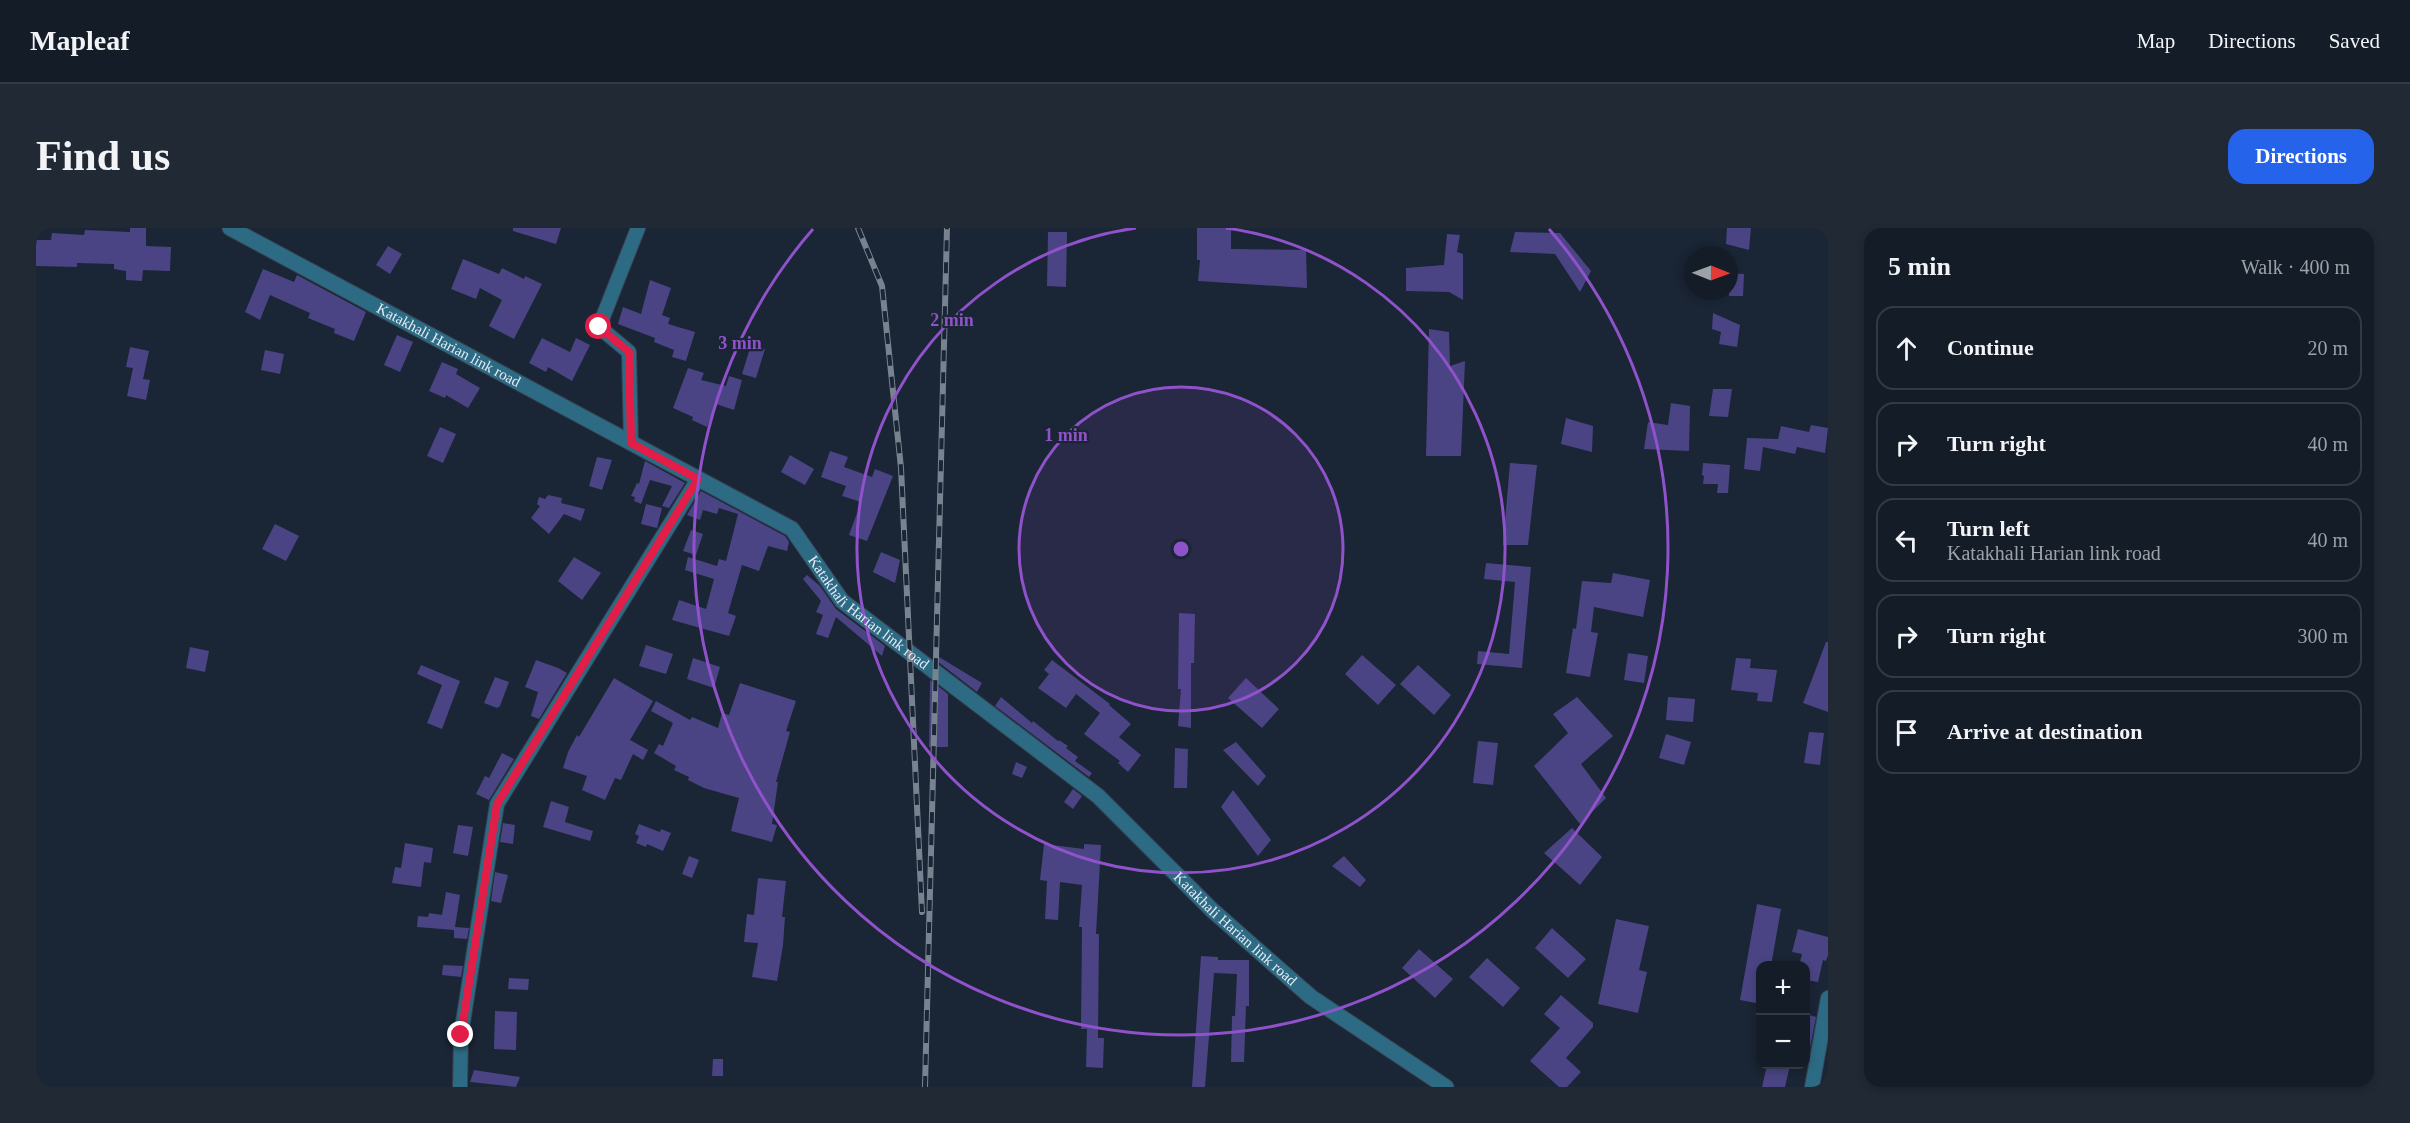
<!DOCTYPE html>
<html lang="en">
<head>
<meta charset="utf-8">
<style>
	:root { --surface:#141c28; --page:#212934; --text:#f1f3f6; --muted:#9da1a8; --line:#333a45; --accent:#2563eb }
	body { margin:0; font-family:Georgia,serif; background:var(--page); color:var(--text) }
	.controls { position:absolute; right:18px; bottom:18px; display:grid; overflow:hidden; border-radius:12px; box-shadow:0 3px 9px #0003 }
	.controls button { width:54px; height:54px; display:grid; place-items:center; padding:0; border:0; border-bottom:2px solid var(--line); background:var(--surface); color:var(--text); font:30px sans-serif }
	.compass { position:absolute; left:1648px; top:18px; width:54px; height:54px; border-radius:50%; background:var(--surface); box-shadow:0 3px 9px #0003; rotate:91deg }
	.stop { position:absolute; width:18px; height:18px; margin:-14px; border:4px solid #e11d48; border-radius:50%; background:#fff }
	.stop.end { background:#e11d48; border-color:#fff; box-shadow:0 2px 6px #0008 }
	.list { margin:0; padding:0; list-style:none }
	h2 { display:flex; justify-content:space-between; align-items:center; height:78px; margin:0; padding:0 24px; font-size:26px }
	h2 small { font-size:20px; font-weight:400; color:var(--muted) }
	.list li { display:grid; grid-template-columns:39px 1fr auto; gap:18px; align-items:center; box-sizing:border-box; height:84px; margin:0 12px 12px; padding:0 12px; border:2px solid var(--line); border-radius:18px }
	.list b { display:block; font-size:22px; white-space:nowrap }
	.list p { margin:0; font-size:20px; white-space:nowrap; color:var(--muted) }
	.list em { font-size:20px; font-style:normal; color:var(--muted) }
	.icon { flex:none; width:33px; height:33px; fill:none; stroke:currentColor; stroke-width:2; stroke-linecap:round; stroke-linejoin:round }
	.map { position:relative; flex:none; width:1792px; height:859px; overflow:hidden; border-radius:18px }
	header { display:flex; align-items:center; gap:36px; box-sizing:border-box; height:84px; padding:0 30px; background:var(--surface); border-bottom:2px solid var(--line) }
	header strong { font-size:28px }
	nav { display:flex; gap:33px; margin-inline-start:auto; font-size:21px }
	.intro { display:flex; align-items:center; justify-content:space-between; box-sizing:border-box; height:144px; padding:0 36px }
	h1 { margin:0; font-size:42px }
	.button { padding:15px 27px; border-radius:18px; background:var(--accent); color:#fff; font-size:21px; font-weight:700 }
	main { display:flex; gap:36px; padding:0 36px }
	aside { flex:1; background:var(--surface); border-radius:18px; box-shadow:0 3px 9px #0003 }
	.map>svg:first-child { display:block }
</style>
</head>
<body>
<header>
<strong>Mapleaf</strong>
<nav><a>Map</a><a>Directions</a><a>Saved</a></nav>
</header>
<div class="intro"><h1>Find us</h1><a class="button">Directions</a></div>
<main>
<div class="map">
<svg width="1792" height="859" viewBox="0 0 1792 859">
	<rect width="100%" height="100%" fill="#1a2535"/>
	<path fill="#4a4484" d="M94,0H110V18L135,19L134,43L107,42L106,53L90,52V43L78,41V36L41,35V39L0,38V12H15L16,5L48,7L49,2L94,4Z
		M477,0H525L520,16L477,3Z
		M1161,0H1195V21L1270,22L1271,60L1162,53L1164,32H1161Z
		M1691,0H1715L1713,22L1690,16Z
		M1012,4H1031L1030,59L1011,58Z
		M1479,4L1524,5L1555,43L1544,64L1519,26L1474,24Z
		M1411,6L1424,7L1421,24L1427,26V72L1413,64L1370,63V40L1408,37Z
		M352,18L366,26L354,46L340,37Z
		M427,31L463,46L466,40L488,51L489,48L506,56L478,111L453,98L466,72L444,60L440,71L415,61Z
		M227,41L258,54L261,47L330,84L318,113L298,105L299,101L272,90L274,85L234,67L224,92L209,84Z
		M1693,45L1708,46L1707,68H1693Z
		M614,52L635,60L626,87L634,90L632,96L659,104L650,133L636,129L638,122L618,114L619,110L582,96L587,79L605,86Z
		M1677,85L1704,97L1701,119L1683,116L1685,104L1676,101Z
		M1393,101L1413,104L1414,138L1429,133L1425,228H1390Z
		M361,107L377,114L364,144L348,137Z
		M506,110L534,124L540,110L554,117L536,153L512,139L510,144L493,135Z
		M715,117L729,121L720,150L706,146Z
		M94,119L113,123L107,151L114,152L110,172L91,168L97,140L90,139Z
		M229,122L248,126L244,146L225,142Z
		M406,134L422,141L420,146L444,160L432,180L410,167L409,170L393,163Z
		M652,140L668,145L665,152L690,158L693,148L706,152L698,182L680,176L671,199L656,192L657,189L637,180Z
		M1677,161H1696L1692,189L1673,188Z
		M1635,175L1654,178L1653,223L1608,221L1612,194L1632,197Z
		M1530,190L1557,198L1556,224L1525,216Z
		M1775,197L1792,200L1789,225L1761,219L1759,226L1727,219L1724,243L1708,241L1711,210L1742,211L1745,198L1773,204Z
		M404,199L420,206L407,235L391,228Z
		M794,223L812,229L808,239L836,249L839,241L857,248L831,313L813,307L825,274L806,268L810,258L785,249Z
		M754,227L778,241L769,257L745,244Z
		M561,229L576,232L566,262L553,258Z
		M609,233L649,255L633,280L626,278L636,258L614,252L605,276L598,273L599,269L595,268L601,255L603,256Z
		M1474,235L1501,237L1492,317H1467Z
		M1667,235L1694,237L1692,265H1681L1682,256H1667L1668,248L1666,247Z
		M665,263L749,308L753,314L751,323L732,318L723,343L706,337L692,385L700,388L693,408L636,392L643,372L670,381L678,351L649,342L652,329L681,338L683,331L690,333L702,286L683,280L681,286L667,282L664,292L651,287Z
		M512,267L526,270L525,275L549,281L545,293L528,286L513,306L495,290L504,278L501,276L503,269L509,271Z
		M610,276L626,280L621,300L605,296Z
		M239,296L263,308L250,333L226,321Z
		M655,302L667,306L660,327L647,323Z
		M845,324L864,332L859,355L837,344Z
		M538,329L565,345L546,372L522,353Z
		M1450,335L1495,339L1486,440L1441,436L1442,423L1473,426L1479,354L1448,351Z
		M1577,345L1614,352L1607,389L1558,379L1555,404L1562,405L1554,449L1530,445L1537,400L1540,401L1546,353L1575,355Z
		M771,347L784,358L800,381L849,418L846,428L800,389L792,410L780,406L787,387L780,384L785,373L767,351Z
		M1143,385L1159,386L1158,435H1155V500L1142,498L1145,461H1142Z
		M1790,414H1792V484L1767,475Z
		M610,417L637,426L630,446L603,438Z
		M154,419L173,423L169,444L150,440Z
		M1592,425L1612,428L1608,455L1588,452Z
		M1326,427L1360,457L1342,477L1309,446Z
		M903,429L946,455L941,464L901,433Z
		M657,430L684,439L678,460L651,451Z
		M1700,430L1715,431L1714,440L1741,442L1736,474L1721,473L1722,465L1695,462Z
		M500,432L522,440L531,445L503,491L495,488L502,464L489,459Z
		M1016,432L1074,476L1073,477L1095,496L1083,509L1105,527L1092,544L1082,535L1084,533L1048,506L1064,485L1040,466L1030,480L1002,460L1013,446L1008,442Z
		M385,437L424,453L406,501L391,495L406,457L381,446Z
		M1382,437L1415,467L1398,487L1364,456Z
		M459,449L473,454L464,478L461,480L448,475Z
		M578,450L617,473L594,512L612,522L607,532L597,526L585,552L579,550L569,572L546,562L551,548L527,540L532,524L541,507L543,509Z
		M1210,450L1243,481L1226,500L1192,470Z
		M894,452L912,466V519H893Z
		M704,455L760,473L750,503L754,504L740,554H742L736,596L741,597L736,614L695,603L703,570L668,560L652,552L653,549L638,542L640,538L618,525L623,516L627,518L637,495L615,483L620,473L654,492L656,489L682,500L686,485L693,487Z
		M965,469L996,495L997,493L1022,513L1023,512L1032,518L1030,520L1042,529L1039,533L1056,545L1053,549L959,478Z
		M1541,469L1577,508L1545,536L1570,570L1544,596L1498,538L1532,505L1517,486Z
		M1632,469L1659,471L1657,494L1630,492Z
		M1773,504L1788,505L1784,537L1768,535Z
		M1630,506L1655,514L1648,537L1623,530Z
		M1442,513L1462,515L1457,557L1437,555Z
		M1200,514L1230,548L1222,558L1187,522Z
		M1139,520L1152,521L1151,560H1138Z
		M466,525L478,531L453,572L440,566L449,548L453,550Z
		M980,534L991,539L986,550L976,546Z
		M1037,561L1046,568L1037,581L1028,574Z
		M1197,562L1235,612L1222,628L1185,579Z
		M515,573L533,579L529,594L557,603L554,613L507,599Z
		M467,595L479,597L477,616L464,614Z
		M603,596L624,604L625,601L635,605L627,623L611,616L610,619L600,615L603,608L599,606Z
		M422,597L437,599L432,628L417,625Z
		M1536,600L1566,629L1544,657L1508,625Z
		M369,615L397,620L395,635L388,634L385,659L356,655L359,639L365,640Z
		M1008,616L1048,621V616L1065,617L1060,706H1063L1062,810H1068L1067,840L1050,839L1051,801H1045L1046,699H1043L1046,657L1024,654L1022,692L1009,691L1011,653L1004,652Z
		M653,628L663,632L656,650L646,646Z
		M1308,628L1330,652L1324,659L1296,638Z
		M459,644L472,647L465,675L455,673Z
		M722,650L750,653L746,689H749L747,717L741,753L716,749L722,715L708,714L711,686L718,687Z
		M410,664L424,667L419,699L433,700L431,711L418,710V702L381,699L382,688L392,689L393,685L406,687Z
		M1721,676L1745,681L1735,738H1725V776L1704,772Z
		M1580,691L1613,698L1603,742L1611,744L1602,785L1562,776Z
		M1516,700L1550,731L1532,750L1499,720Z
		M1762,701L1792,709V727L1790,733L1787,732L1782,754L1770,752V738H1763L1766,726L1756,724Z
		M1383,721L1417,751L1399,770L1366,740Z
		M1165,728L1182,729V732H1213V778H1210L1208,834H1195L1196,788H1199L1201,746L1178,745L1169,859H1156Z
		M1451,730L1484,760L1467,779L1433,749Z
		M407,737L427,738L425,749L406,747Z
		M473,750L493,751L492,762L472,761Z
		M1525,767L1557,795V799L1530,830L1545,844L1531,859H1523L1494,833L1524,800L1508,786Z
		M459,783L481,784L480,822L458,821Z
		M1770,786L1780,789L1771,835L1770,834Z
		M677,831H687V848H676Z
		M1731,837H1754L1749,859H1726Z
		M438,842L484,849L480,859L434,854Z"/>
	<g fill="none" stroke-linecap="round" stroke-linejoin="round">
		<defs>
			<path id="minor" d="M595,215L593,124L563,99L602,0
				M424,859L425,807L461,576L662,251
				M1776,859L1792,770"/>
			<g id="tertiary">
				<path id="s1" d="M194,0L756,301L806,373L1062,568L1176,682L1275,769L1410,859"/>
			</g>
		</defs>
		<use href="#minor" stroke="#364150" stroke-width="16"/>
		<use href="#tertiary" stroke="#364150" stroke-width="17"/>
		<use href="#minor" stroke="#2d6b84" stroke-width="14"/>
		<use href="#tertiary" stroke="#2d6b84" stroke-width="15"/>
		<defs>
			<path id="rail" d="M822,0L846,58L865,240L886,684
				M889,859L911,0"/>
		</defs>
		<use href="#rail" stroke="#798390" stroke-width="6"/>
		<use href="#rail" stroke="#1a2535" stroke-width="4" stroke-dasharray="11" stroke-linecap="butt"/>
	</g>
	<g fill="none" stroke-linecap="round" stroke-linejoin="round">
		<path stroke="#e11d48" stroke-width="8" d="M425,807L461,576L662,251L595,215L593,124L563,99"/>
	</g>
	<circle cx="1145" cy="321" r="162" fill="#9052ca" fill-opacity=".12"/>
	<g fill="none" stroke="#9052ca" stroke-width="3">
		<circle cx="1145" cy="321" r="162"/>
		<path d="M1190 0A324 324 0 1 1 1100 0"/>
		<path d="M1513 1A487 487 0 1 1 777 1"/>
	</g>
	<g text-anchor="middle" stroke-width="4.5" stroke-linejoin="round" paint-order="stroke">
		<g font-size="15" fill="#e4ecf7" stroke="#1a2535">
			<text dy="5" stroke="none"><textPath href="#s1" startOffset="248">Katakhali Harian link road</textPath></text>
			<text dy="5" stroke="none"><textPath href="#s1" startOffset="752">Katakhali Harian link road</textPath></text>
			<text dy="5" stroke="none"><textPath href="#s1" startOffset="1238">Katakhali Harian link road</textPath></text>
		</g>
	</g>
	<circle cx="1145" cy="321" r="9" fill="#9052ca" stroke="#1a2535" stroke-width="3"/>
	<g font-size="18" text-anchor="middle" font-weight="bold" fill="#9052ca" stroke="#1a2535" stroke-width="4.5" stroke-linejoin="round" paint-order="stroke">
		<text x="916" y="98">2 min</text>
		<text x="704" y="121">3 min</text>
		<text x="1030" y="213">1 min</text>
	</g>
</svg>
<div class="controls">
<button>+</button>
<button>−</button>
</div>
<svg class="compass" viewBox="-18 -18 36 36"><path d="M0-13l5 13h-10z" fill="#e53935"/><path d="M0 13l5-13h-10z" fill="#9da1a8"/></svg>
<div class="stop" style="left:563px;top:99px"></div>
<div class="stop end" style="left:425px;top:807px"></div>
</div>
<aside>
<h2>5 min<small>Walk · 400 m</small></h2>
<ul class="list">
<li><svg class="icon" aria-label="ahead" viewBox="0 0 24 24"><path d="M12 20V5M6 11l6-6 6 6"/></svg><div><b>Continue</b></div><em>20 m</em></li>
<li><svg class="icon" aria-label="right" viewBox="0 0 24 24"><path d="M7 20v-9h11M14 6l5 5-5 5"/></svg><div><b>Turn right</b></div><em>40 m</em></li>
<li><svg class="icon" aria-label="left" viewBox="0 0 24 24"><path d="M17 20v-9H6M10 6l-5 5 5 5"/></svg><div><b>Turn left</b><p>Katakhali Harian link road</p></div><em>40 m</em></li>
<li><svg class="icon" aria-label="right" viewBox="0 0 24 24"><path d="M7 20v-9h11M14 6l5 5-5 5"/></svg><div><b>Turn right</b></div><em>300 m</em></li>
<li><svg class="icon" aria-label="arrive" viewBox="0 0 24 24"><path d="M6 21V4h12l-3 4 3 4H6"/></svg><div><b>Arrive at destination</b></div></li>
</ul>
</aside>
</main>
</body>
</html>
